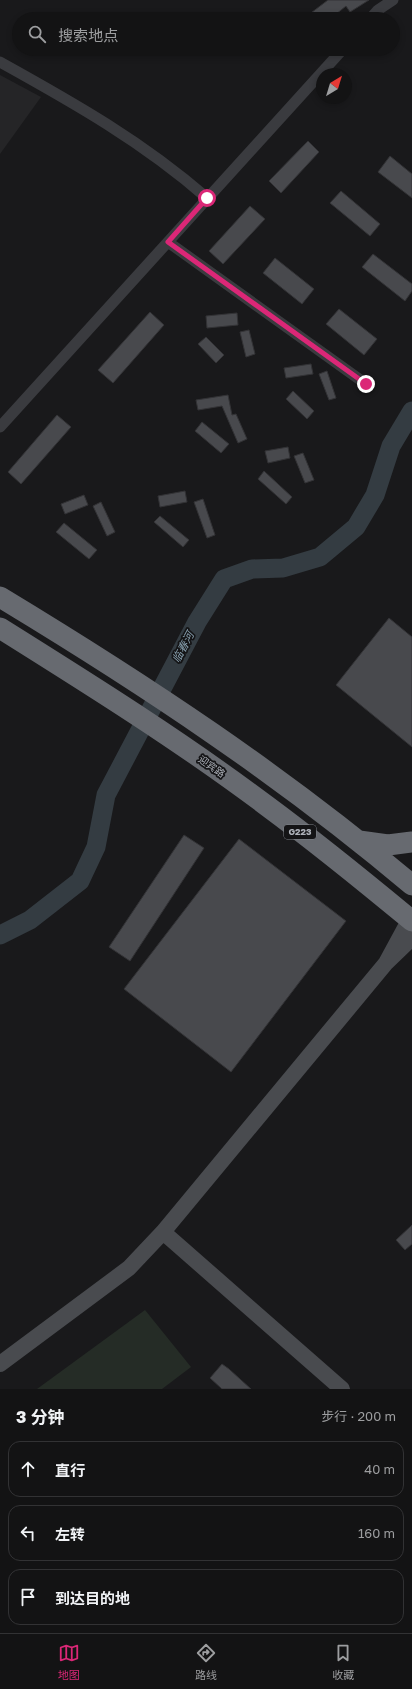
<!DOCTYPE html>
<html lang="zh">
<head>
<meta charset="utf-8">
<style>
	:root { --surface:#131314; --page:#202022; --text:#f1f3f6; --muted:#9d9ea0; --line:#323234; --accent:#db2777 }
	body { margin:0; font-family:"Golos Text","Noto Sans SC",sans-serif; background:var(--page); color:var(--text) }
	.compass { position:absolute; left:316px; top:68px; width:36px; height:36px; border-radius:50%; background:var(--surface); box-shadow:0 2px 6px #0003; rotate:38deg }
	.stop { position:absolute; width:12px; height:12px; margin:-9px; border:3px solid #db2777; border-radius:50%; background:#fff }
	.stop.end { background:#db2777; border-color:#fff; box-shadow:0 1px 4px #0008 }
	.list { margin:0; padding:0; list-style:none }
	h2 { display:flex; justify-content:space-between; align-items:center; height:52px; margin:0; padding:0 16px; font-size:17px }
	h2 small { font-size:13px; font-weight:400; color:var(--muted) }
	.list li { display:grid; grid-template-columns:26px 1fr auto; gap:12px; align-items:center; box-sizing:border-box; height:56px; margin:0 8px 8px; padding:0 8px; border:1px solid var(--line); border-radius:12px }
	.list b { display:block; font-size:15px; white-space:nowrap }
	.list em { font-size:13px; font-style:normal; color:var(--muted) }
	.icon { flex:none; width:22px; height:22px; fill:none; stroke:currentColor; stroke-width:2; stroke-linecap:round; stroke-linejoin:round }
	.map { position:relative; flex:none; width:412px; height:1389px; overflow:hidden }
	.search { position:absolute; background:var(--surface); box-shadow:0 2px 6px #0003; left:12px; right:12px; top:12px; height:44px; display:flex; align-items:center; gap:10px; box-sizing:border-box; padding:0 14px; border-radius:22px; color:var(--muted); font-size:15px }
	.sheet { height:244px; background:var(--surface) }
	nav { display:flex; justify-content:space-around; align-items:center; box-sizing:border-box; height:56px; border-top:1px solid var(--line); background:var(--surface); font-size:11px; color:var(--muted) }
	nav a { display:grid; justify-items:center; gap:2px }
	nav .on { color:var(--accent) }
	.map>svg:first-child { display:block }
</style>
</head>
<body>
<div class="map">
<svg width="412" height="1389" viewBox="0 0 412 1389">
	<rect width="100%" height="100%" fill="#19191b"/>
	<path fill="#252527" d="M0,75L41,97L0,154Z"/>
	<path fill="#252c26" d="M145,1310L191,1367L162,1389H37Z"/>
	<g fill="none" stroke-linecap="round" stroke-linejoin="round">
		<path stroke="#343c42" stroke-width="19" d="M0,935L30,920L80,881L96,847L106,795L197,622L224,579L252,569L283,568L320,557L356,527L375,495L391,446L412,411"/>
	</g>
	<path fill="#48494d" stroke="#333336" d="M328,0H369L350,12L346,6L330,19H303Z
		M308,141L319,152L281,193L269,181Z
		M390,156L412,174V198L378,172Z
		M341,191L380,224L370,236L330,203Z
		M250,206L265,219L223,264L209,251Z
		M373,254L412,284V291L405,301L362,267Z
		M275,258L314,289L302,304L263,273Z
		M339,309L377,339L364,355L326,324Z
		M150,312L164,325L113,383L98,370Z
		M237,313L238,325L207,328L206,316Z
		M249,330L255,354L246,357L240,332Z
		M206,337L224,355L216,363L198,344Z
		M311,364L313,374L286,378L284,368Z
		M327,371L336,398L329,400L319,374Z
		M293,391L314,411L307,419L286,399Z
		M228,395L232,415L236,414L247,439L238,443L222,406L198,410L196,400Z
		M57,415L71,427L21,484L8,472Z
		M202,422L229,444L221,453L195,431Z
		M288,447L290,458L268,463L265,451Z
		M303,453L314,480L305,483L294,456Z
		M264,471L292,497L286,504L258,479Z
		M185,491L187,502L160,507L158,496Z
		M84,495L88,505L65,514L61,504Z
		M203,499L215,535L207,538L194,502Z
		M101,502L115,532L107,536L93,506Z
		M160,516L189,540L183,547L154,522Z
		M64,523L97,550L89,559L56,532Z
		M389,618L412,637V747L336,685Z
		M184,835L204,848L130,961L109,947Z
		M239,839L346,921L231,1072L124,989Z
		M412,1225V1244L405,1250L396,1240Z
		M222,1364L229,1369L251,1389H222L210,1378Z"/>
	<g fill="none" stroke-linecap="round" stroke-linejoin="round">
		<path stroke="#3a3b3f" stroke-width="11" d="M370,19L378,10L393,0
			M0,62C74,103 143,142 207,198
			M168,242L366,384
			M0,427L343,49"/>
		<path stroke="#494b4f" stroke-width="16" d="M412,915L386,963L412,938
			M163,1232L342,1389
			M0,1364L129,1268L163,1232L386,963"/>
		<path stroke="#676a70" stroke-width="21" d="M0,597C144,684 283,776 412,885
			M0,628C91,685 182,742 267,806C317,843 365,882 412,921
			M359,841L388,845L412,842"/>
	</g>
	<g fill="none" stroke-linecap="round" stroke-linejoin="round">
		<path stroke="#db2777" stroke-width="5" d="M207,198L168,242L366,384"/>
	</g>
	<g text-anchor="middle" stroke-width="3.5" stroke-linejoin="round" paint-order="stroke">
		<rect fill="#141416" stroke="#7f8288" stroke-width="1" x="284" y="825" width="32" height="14" rx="3"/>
		<g font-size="9" font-weight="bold" fill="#adb1b9">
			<text x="300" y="835">G223</text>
		</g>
		<g font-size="10" fill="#adb1b9" stroke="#141416">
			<text transform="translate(212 766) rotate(35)" y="4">迎宾路</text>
		</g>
		<g font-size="11" font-style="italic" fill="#88a0af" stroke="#141416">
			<text transform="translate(183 647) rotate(-62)" y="4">临春河</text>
		</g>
	</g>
</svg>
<svg class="compass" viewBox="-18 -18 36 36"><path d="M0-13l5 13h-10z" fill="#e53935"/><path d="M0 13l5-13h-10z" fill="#9d9ea0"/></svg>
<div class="stop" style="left:207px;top:198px"></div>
<div class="stop end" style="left:366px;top:384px"></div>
<div class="search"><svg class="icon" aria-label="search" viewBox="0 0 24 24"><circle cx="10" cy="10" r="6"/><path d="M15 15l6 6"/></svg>搜索地点</div>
</div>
<section class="sheet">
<h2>3 分钟<small>步行 · 200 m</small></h2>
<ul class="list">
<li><svg class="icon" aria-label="ahead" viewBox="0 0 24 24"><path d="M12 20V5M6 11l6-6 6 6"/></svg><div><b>直行</b></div><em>40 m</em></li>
<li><svg class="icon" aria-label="left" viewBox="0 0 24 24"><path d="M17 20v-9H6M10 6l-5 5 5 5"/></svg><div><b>左转</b></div><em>160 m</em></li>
<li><svg class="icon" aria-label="arrive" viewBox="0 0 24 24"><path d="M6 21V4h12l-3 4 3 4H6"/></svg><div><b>到达目的地</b></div></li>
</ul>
</section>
<nav>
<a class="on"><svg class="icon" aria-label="map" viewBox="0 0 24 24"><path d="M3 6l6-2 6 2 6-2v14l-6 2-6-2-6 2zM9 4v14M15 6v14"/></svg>地图</a>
<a><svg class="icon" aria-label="directions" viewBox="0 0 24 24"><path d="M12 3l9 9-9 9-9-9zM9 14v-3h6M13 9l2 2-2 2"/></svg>路线</a>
<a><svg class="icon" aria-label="saved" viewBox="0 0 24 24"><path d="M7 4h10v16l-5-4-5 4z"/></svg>收藏</a>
</nav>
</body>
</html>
